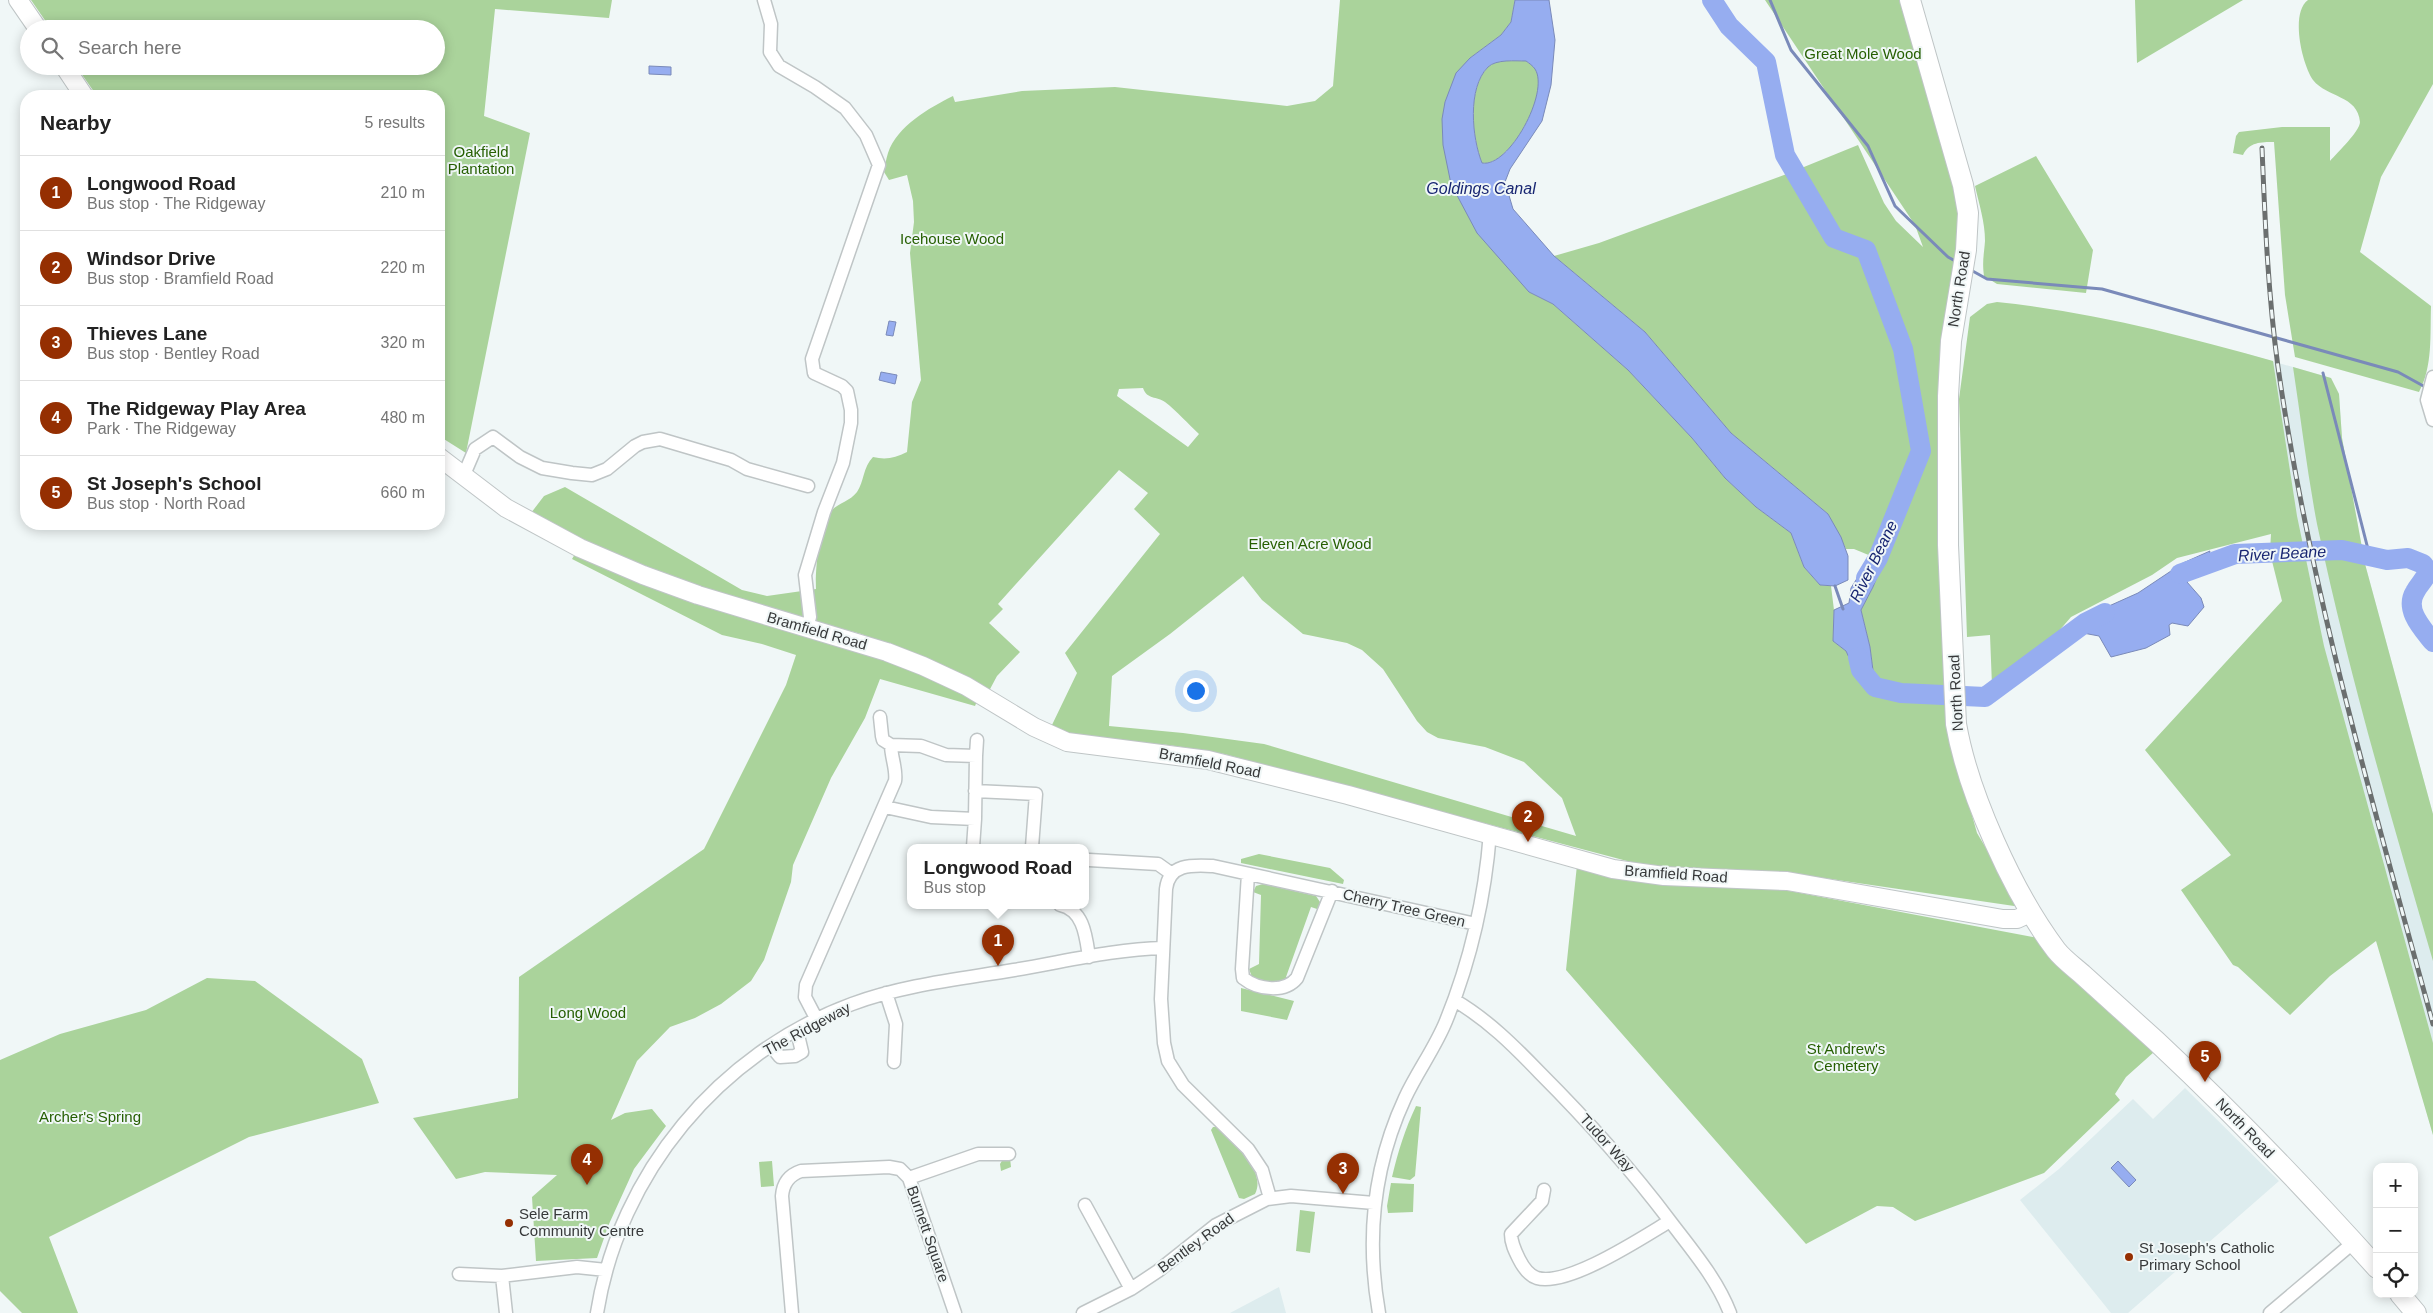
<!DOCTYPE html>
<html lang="en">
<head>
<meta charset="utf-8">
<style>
	:root { --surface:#fff; --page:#f6f6f6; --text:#222; --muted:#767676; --line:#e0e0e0; --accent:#952f02 }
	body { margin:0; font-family:Arial,sans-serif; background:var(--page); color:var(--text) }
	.controls { position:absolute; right:15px; bottom:15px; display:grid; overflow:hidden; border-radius:10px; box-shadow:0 2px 12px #0003 }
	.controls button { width:45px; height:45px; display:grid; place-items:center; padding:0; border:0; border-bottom:1px solid var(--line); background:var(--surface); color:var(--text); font:25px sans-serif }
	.you { position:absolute; left:1195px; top:690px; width:18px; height:18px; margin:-12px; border:4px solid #fff; border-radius:50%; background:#1a73e8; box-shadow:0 0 0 8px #1a73e833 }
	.badge { display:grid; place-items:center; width:32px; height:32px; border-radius:50%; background:var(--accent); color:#fff; font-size:16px; font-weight:700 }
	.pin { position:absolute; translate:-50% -41px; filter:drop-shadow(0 1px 2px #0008) }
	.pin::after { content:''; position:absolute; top:26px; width:18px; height:15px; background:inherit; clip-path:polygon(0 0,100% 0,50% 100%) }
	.popup { position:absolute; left:907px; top:844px; width:182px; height:65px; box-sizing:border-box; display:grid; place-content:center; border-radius:10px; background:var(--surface); filter:drop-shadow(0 1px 4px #0005); font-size:16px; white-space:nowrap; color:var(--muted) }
	.popup b { font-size:19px; color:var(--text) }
	.popup::after { content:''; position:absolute; left:50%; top:100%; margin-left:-10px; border:10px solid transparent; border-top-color:var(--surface) }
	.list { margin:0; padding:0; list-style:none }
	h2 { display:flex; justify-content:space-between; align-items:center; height:65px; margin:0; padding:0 20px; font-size:21px }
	h2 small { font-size:16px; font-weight:400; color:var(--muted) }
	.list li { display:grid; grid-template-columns:32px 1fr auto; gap:15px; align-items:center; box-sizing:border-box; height:75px; padding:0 20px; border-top:1px solid var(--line) }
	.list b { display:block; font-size:19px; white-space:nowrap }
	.list p { margin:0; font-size:16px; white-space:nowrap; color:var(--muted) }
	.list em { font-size:16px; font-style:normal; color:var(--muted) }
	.icon { flex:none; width:28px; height:28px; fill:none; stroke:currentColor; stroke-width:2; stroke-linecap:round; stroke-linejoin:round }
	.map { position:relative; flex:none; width:2433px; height:1313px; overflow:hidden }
	.search { position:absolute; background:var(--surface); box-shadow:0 2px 12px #0003; left:20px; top:20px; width:425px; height:55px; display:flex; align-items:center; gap:12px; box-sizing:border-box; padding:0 18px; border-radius:28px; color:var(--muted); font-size:19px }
	.panel { position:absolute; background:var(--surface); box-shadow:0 2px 12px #0003; left:20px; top:90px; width:425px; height:440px; border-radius:20px }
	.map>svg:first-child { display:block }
</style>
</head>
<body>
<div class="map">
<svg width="2433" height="1313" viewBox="0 0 2433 1313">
	<rect width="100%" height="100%" fill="#f0f7f7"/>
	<path fill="#ddecee" d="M2244,353L2331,378L2339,394L2342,438L2365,564L2433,814V1135L2270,553L2271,534Z
		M2185,1088L2279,1181L2128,1313H2111L2020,1200L2059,1169L2133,1099L2153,1119Z
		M1279,1287L1286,1313H1230Z"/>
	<path fill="#aad39b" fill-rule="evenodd" d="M31,0H612L609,18L495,9L484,116L530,133L466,453L439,436V96H97L76,66H436V29H51Z
		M1340,0H1515L1511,22L1501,35L1470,58L1445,102L1529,292L1553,304L1628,370L1692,438L1725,478L1756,507L1791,533L1804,567L1820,585L1831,586L1834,610L1833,641L1846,651L1859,679L1876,693L1887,696L1917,697L1910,692V688L1889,684L1874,678L1870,647L1861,610L1873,587L1922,461C1929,408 1897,297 1871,249L1866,245L1838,234L1799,169L1858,145L1884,203L1896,221L1923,247L1915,225L1765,0H1904L1962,218L1946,340L1959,769L1977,833L2021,907L1783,872L1651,866L1627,861L1224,754C1198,749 1173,745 1146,743C1113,740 1082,740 1051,727L1077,673L1065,653L1160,534L1134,509L1148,493L1119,470L998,604L1003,609L989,623L1020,652L997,676L989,691L919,656L861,634L781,612L659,574L596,546L531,513L544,496L565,487L742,590L767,596L816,589C815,570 819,525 832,510C839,503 850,501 857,492C864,482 863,467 873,457C886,460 895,458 907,452L912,402L921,380L910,253L914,222L913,201L907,175L889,180L884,172C885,166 886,159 888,153C897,126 929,108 953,96L955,102L1022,91L1115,87L1287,106L1315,101L1333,86ZM1143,388C1147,400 1157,396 1165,402C1177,411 1188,424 1199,434L1188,447L1117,396L1119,389ZM1243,576L1262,600L1303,634L1347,643L1362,650L1383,669L1417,721L1427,732L1438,738L1485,747L1524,762L1562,798L1576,836L1264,744L1183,733L1109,726L1112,676L1170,634Z
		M2135,0H2243L2137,63Z
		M2308,0H2433V84L2381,177L2360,252L2431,306C2430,335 2433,366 2419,392L2295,357L2285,295L2274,142C2261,142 2249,142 2243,155L2233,153L2236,136L2239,132L2282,127H2330V161C2337,153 2360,131 2360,122C2358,95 2327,98 2313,80C2302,64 2290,13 2308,0Z
		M1526,61C1529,63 1533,66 1535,68C1551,92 1509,168 1482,163C1472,137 1467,89 1488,67C1496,59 1516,61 1526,61Z
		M2036,156L2093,250L2086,293L1997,284L1984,276C1982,261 1984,255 1985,241C1985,222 1979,204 1975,186Z
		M1792,172L1824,236L1861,255L1866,265C1885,308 1897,347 1906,393C1911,418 1918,441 1910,465L1871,556L1854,549H1846L1828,514L1731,433L1645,332L1554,256L1599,243Z
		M1997,302C2093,312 2180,335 2273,361L2297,516L2324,646L2433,1043V1135L2376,941L2330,976L2290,1015L2238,967L2233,965L2181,890L2231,855L2145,750L2282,601L2270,553L2271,534L2177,558L2152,575L2071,617L2058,632L1992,686L1990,635L1967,637L1959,399L1970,317L1987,304Z
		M2293,367L2331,378L2339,394L2342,438L2365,564L2433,814V961C2391,817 2348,671 2317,524C2307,472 2301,419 2293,367Z
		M575,554L627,578L680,598L889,660L932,677L977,701L975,706L880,679L865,718L831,778L793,865L791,882L764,960L751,981L721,1004L695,1018L670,1027L637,1061L611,1120L625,1113L652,1109L666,1126L634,1169L609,1224L597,1258L536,1261L532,1197L557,1175L485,1172L456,1179L413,1118L518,1098L519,977L704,849L786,685L796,655L762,644L722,635L572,559Z
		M1259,854L1330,868L1344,880L1343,884L1241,863V859Z
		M1577,865L1650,883L1774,888L2038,938L2154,1052L2126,1077L2115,1094L2120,1100L2044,1173L1915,1221L1893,1207L1877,1206L1806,1244L1566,970Z
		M1263,884L1316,896L1320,902V910L1311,907L1286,977L1293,981L1281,988L1252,977L1249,969L1259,964L1261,895L1253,892L1256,886Z
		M207,978L255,981L362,1059L379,1103L249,1137L49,1237L78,1313H22L0,1291V1060L60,1034L146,1010Z
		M1241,988L1294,1001L1287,1020L1241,1011Z
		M1416,1106L1421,1107L1415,1176L1410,1180L1392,1177C1398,1152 1405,1129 1416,1106Z
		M1213,1127H1218C1233,1143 1267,1170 1255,1194L1244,1199L1239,1198L1211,1130Z
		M1010,1158L1011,1167L1001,1171L1000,1164L1003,1159Z
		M772,1161L774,1186L761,1187L759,1162Z
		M1391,1183L1414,1184L1413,1212L1388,1213L1387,1206Z
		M1300,1210L1315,1212L1310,1253L1296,1251Z"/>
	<path fill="#96adf0" stroke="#7a8ab9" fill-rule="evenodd" d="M1515,0H1549L1555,40L1551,85L1542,121L1510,169L1505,182L1513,209L1554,256L1645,332L1731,433L1828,514L1841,537L1848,556V580L1835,586L1820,585L1804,567L1791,533L1756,507L1725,478L1692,438L1628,370L1553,304L1529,292L1477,233L1451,184L1443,145L1442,119L1445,102L1456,73L1470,58L1501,35L1511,22ZM1526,61C1529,63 1533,66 1535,69C1550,92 1509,168 1482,163C1472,138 1467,88 1488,67C1496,59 1516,61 1526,61Z
		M649,66L671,67V75L649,74Z
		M889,321L896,322L893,336L886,335Z
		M881,372L897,375L895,384L879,380Z
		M2210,551L2204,568L2192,573L2187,582L2201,598L2204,607L2188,626L2172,623L2169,625L2170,635L2146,648L2111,657L2099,636L2083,633L2080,619L2138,593L2183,563Z
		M1886,555L1873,587L1861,610L1870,647L1874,678L1866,685L1859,679L1846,651L1833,641L1834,610L1849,603L1851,588L1871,556Z
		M2118,1161L2136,1180L2129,1187L2111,1168Z"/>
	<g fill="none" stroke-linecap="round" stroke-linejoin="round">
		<path stroke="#7a8ab9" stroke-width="3" d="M1770,0L1791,50L1868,146L1895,206L1948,257L1957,262
			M1969,269L1987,279L2102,289L2398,372L2427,388
			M2323,373L2370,557
			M1835,586L1843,609"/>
		<path stroke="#96adf0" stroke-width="20" d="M1712,0L1729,26L1766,62L1785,155L1834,238L1866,250L1903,349L1921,451L1878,558L1866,578
			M2180,574L2235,554L2342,550L2387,560L2408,558L2423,564L2428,571C2425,580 2419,584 2415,592C2404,610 2423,629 2433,642
			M1858,657L1861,670L1875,687L1901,693L1985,697L2085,623L2105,613"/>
		<defs>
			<path id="street" d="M764,0L771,24L770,52L779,66L815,87L845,108L866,135L879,165L812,359L814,373L842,386L847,391L851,410V423L843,463L824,512L805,575L810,617L807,628
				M2433,377L2427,400L2433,420
				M463,477L475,449L493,437L520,457L542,468L572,473L592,475L607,469L635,446L643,442L660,439L731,460L747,469L808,486
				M880,717L882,736L883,740L891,745L921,746L946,755L976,756L975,819L931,817L885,807
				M976,756L977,740
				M975,791L1036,794L1032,847
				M973,847L975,819
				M1089,860L1158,864L1172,874
				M1248,874L1242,969L1243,978C1258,990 1285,993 1297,978L1332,891
				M1060,905C1084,910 1086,937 1089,957
				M886,993L896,1024L894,1062
				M1454,1000C1487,1019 1514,1046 1540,1073C1587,1120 1630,1168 1670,1221C1692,1250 1717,1279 1730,1313
				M817,1020L805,997L806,985L895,781C897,770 891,757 891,745
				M771,1046L780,1057L795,1056L802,1052L797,1031
				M909,1178L978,1154H1009
				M1544,1190L1542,1201L1511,1234C1511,1243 1515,1251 1519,1259C1523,1267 1528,1275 1537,1278C1568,1287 1643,1237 1670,1221
				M1270,1198L1262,1170L1248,1149L1183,1085L1168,1061L1164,1043L1161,999L1166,889C1169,863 1193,865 1213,866L1476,924
				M1085,1205L1131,1289
				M459,1274L502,1276L577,1267L606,1270
				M502,1276L506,1313
				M597,1313C619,1174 719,1053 852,1004C903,985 960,979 1014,970C1063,962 1114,949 1163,948
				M792,1313L782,1196C783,1183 789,1175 801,1171L889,1167L900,1169L909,1178L955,1313
				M1083,1313L1131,1289L1158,1271L1216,1225L1267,1199L1291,1196L1374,1203
				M1379,1313C1366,1239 1373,1167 1405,1098C1417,1072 1435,1048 1446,1021C1470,962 1485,897 1490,833
				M2270,1313L2354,1242"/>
			<path id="secondary" d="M18,0L38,29
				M64,66L84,96
				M439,457L506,508L580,548L643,575L698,595L887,652L923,666L966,686L1034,727L1067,742L1208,760L1348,795L1613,869L1664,876L1787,881L2003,919H2017L2030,913"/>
			<path id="primary" d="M1910,0L1963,185L1968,213L1966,250L1951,341L1948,396V545L1956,724C1968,793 2013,893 2056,950C2063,959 2074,967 2083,975C2107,997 2132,1019 2156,1041C2233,1113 2307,1190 2377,1268
				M2400,1294L2416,1313"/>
		</defs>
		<use href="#street" stroke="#bfc5c6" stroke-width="15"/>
		<use href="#secondary" stroke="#bfc5c6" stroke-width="20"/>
		<use href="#primary" stroke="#bfc5c6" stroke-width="22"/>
		<use href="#street" stroke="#fff" stroke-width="12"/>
		<use href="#secondary" stroke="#fff" stroke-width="18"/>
		<use href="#primary" stroke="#fff" stroke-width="20"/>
		<defs>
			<path id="rail" d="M2262,148C2265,221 2268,294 2278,367C2310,591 2374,807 2433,1024"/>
		</defs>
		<use href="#rail" stroke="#6b6f6f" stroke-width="5"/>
		<use href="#rail" stroke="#f0f7f7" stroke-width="3" stroke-dasharray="9" stroke-linecap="butt"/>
	</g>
	<g fill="#952f02" stroke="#f0f7f7" stroke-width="2">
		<circle cx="509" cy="1223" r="5"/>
		<circle cx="2129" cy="1257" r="5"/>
	</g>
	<g text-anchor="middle" stroke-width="4" stroke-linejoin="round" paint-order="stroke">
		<g font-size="15" fill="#265f02" stroke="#f0f7f7">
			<text x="1863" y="59">Great Mole Wood</text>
			<text x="481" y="157">Oakfield<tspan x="481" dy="17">Plantation</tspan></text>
			<text x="952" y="244">Icehouse Wood</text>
			<text x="1310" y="549">Eleven Acre Wood</text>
			<text x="588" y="1018">Long Wood</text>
			<text x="1846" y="1054">St Andrew's<tspan x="1846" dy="17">Cemetery</tspan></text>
			<text x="90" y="1122">Archer's Spring</text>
		</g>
		<g font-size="15" fill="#37393a" stroke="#f0f7f7">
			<text transform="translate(1959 289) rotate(-81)" y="5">North Road</text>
			<text transform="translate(817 631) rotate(16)" y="5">Bramfield Road</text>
			<text transform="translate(1956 693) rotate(-93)" y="5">North Road</text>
			<text transform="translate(1210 763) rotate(11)" y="5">Bramfield Road</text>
			<text transform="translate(1676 874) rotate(4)" y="5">Bramfield Road</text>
			<text transform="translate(1404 908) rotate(13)" y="5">Cherry Tree Green</text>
			<text transform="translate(807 1029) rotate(-28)" y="5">The Ridgeway</text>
			<text transform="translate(2245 1128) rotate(46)" y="5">North Road</text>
			<text transform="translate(1607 1143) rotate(48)" y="5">Tudor Way</text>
			<text transform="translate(928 1234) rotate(71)" y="5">Burnett Square</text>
			<text transform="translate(1196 1243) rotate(-36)" y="5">Bentley Road</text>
		</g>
		<g font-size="15" fill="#37393a" stroke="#f0f7f7" text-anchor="start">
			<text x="519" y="1219">Sele Farm<tspan x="519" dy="17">Community Centre</tspan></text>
			<text x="2139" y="1253">St Joseph's Catholic<tspan x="2139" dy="17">Primary School</tspan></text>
		</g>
		<g font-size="16" font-style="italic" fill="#182672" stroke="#f0f7f7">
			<text x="1481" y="194">Goldings Canal</text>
			<text transform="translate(2282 553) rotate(-3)" y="6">River Beane</text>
			<text transform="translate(1873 561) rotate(-64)" y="6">River Beane</text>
		</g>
	</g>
</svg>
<div class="controls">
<button>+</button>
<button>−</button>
<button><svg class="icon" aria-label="locate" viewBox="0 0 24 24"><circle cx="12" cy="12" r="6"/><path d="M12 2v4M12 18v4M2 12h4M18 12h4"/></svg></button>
</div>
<div class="you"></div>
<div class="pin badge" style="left:998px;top:966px">1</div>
<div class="popup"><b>Longwood Road</b>Bus stop</div>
<div class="pin badge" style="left:1528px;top:842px">2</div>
<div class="pin badge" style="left:1343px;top:1194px">3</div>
<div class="pin badge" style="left:587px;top:1185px">4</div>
<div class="pin badge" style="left:2205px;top:1082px">5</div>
<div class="search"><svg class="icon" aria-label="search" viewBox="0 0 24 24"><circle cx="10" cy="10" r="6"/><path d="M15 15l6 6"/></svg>Search here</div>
<section class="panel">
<h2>Nearby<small>5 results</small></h2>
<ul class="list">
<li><span class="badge">1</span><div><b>Longwood Road</b><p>Bus stop · The Ridgeway</p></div><em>210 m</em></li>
<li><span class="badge">2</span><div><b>Windsor Drive</b><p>Bus stop · Bramfield Road</p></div><em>220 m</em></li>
<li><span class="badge">3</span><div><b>Thieves Lane</b><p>Bus stop · Bentley Road</p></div><em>320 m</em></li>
<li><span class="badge">4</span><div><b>The Ridgeway Play Area</b><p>Park · The Ridgeway</p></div><em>480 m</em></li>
<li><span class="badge">5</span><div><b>St Joseph's School</b><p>Bus stop · North Road</p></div><em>660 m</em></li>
</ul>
</section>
</div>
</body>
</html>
